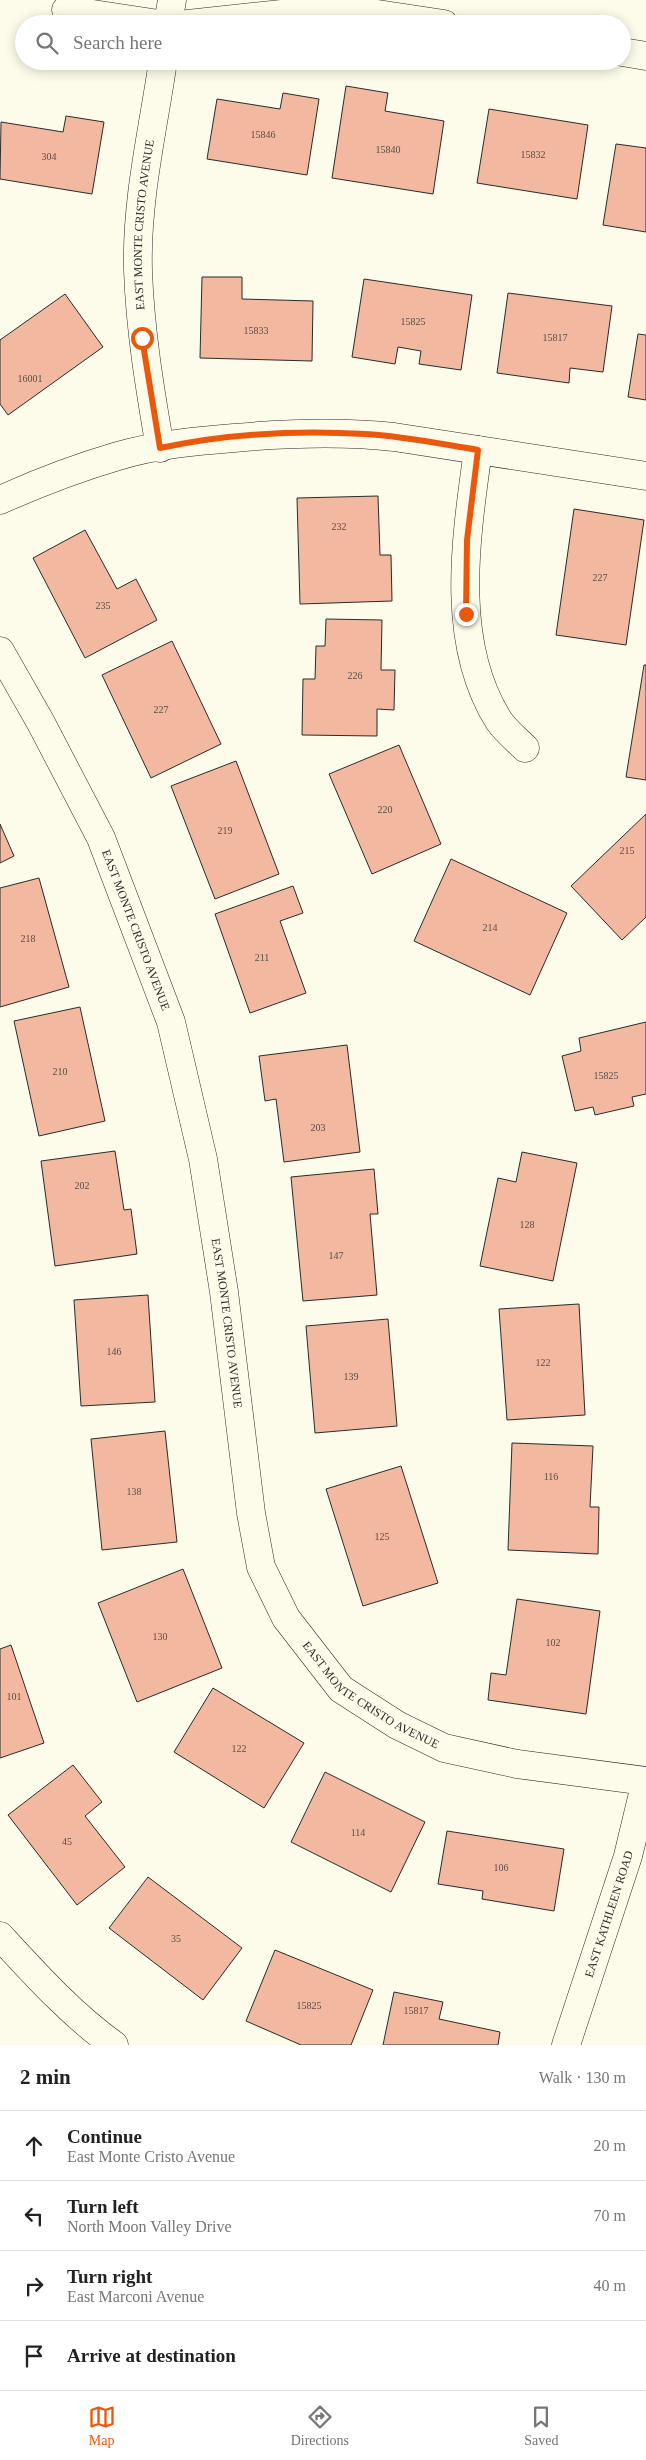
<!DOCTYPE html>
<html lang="en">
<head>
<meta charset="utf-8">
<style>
	:root { --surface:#fff; --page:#f2f2f2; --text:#222; --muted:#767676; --line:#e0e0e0; --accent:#ea580c }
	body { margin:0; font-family:"Times New Roman",serif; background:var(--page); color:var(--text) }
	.stop { position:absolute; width:15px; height:15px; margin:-11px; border:4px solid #ea580c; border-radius:50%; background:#fff }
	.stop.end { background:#ea580c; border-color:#fff; box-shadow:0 1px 5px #0008 }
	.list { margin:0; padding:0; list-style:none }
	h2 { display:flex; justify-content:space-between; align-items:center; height:65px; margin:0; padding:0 20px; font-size:21px }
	h2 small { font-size:16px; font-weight:400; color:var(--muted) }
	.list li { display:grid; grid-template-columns:32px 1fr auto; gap:15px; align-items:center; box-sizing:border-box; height:70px; padding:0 20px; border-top:1px solid var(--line) }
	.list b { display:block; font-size:19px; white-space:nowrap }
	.list p { margin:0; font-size:16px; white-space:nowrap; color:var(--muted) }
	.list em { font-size:16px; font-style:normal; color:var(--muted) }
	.icon { flex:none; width:28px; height:28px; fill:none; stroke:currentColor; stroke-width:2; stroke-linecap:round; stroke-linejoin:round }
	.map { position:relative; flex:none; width:646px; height:2045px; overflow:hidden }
	.search { position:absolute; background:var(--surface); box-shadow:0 2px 12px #0003; left:15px; right:15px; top:15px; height:55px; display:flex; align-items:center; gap:12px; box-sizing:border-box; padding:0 18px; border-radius:28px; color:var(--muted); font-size:19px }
	.sheet { height:345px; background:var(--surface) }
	nav { display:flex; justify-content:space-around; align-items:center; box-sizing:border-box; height:70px; border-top:1px solid var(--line); background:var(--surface); font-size:14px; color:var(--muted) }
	nav a { display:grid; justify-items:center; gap:2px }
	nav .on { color:var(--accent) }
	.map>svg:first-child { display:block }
</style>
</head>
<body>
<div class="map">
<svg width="646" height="2045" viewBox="0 0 646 2045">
	<rect width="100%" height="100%" fill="#fdfbea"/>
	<path fill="#f2b8a0" stroke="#2b2b2b" d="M346,86L388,93L385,111L444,121L433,194L332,178Z
		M283,93L319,99L307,175L207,159L217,99L280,109Z
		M489,109L588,125L577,199L477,183Z
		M66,116L104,122L92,194L0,179L1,122L63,132Z
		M616,144L646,148V232L603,225Z
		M202,277H242V299L313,301L312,361L200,358Z
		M364,279L472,295L461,370L419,364L421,351L398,347L395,364L352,357Z
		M508,293L612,306L603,372L570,368L569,383L497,373Z
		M65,294L103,347L8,415L0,404V340Z
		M638,334L646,335V400L628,397Z
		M378,496L380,555H391L392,601L300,604L297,498Z
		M574,509L644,520L626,645L556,635Z
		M85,530L117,589L136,579L157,620L85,658L33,558Z
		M326,619L382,620L381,670H395L394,710L377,709V736L302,735L303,679H315L316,646H325Z
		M172,641L221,744L151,778L102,675Z
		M644,665H646V780L626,777Z
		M399,745L441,844L372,874L329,774Z
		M236,761L279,874L215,899L171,786Z
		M646,814V917L622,940L571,886Z
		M0,824L14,856L0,863Z
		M451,859L567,913L530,995L414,941Z
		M39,878L69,987L0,1007V888Z
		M293,886L303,913L280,921L306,993L250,1013L215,914Z
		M80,1007L105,1121L39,1136L14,1021Z
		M646,1022V1094L632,1097L634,1106L595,1115L593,1107L575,1111L562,1056L581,1051L579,1038Z
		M347,1045L360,1152L284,1162L276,1099L265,1101L259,1056Z
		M115,1151L124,1210L131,1209L137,1254L55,1266L41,1161Z
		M522,1152L577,1163L553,1281L480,1266L498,1178L516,1182Z
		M374,1169L378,1214H370L377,1295L303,1301L291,1177Z
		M148,1295L155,1402L81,1406L74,1300Z
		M579,1304L585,1415L507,1420L499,1309Z
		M388,1319L397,1426L315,1433L306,1326Z
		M165,1431L177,1542L102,1550L91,1439Z
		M512,1443L593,1446L590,1507H599L598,1554L508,1550Z
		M401,1466L438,1583L363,1606L326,1489Z
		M183,1569L222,1668L137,1702L98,1603Z
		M517,1599L600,1611L586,1714L488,1700L491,1673L506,1675Z
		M11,1645L44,1743L0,1758V1649Z
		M213,1688L304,1743L264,1808L174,1752Z
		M73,1765L102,1802L85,1816L125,1867L77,1905L8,1815Z
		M325,1772L425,1822L391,1892L291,1842Z
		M447,1831L564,1849L554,1911L482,1899L483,1891L438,1884Z
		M148,1877L242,1948L203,2000L109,1928Z
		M275,1950L373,1990L351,2045H301L246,2021Z
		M394,1992L443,2002L439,2019L500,2032L498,2045H383Z"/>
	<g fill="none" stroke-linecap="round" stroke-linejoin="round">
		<defs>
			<g id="minor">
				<path d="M66,10L159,24"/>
				<path d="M168,24L172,0"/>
				<path d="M188,24L337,8L444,24"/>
				<path d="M622,52L646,56"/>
				<path id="s1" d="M160,448C150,389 140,330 138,270C136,200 153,130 163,61"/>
				<path d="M478,450C466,538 449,642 499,721C506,731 517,740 525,748"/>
				<path d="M0,500C38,483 77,468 118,456C155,445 195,441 234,438C288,433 340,431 394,437L646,476"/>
				<path id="s2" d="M0,651L41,723L101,838L171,1022L203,1159L224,1292L251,1513L261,1567L286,1618L341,1689L397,1725L444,1748L517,1764L646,1781L628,1856L566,2045"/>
				<path d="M0,1936C36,1975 71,2014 114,2045"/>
			</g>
		</defs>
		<use href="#minor" stroke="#2b2b2b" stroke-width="29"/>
		<use href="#minor" stroke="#fdfbea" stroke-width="28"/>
	</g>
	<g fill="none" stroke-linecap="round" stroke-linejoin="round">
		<path stroke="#ea580c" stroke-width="6" d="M142,338L160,448C226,434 297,430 365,434C403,436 441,444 478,450L467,540L466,614"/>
	</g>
	<g text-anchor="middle" stroke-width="4" stroke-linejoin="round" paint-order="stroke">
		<g font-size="10" fill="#5d4e48">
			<text x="263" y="138">15846</text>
			<text x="388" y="153">15840</text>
			<text x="533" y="158">15832</text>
			<text x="49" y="160">304</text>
			<text x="413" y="325">15825</text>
			<text x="256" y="334">15833</text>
			<text x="555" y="341">15817</text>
			<text x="30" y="382">16001</text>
			<text x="339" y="530">232</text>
			<text x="600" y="581">227</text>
			<text x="103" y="609">235</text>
			<text x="355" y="679">226</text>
			<text x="161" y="713">227</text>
			<text x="385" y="813">220</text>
			<text x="225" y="834">219</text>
			<text x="627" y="854">215</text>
			<text x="490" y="931">214</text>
			<text x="28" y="942">218</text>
			<text x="262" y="961">211</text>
			<text x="60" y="1075">210</text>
			<text x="606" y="1079">15825</text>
			<text x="318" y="1131">203</text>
			<text x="82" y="1189">202</text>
			<text x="527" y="1228">128</text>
			<text x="336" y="1259">147</text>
			<text x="114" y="1355">146</text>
			<text x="543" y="1366">122</text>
			<text x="351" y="1380">139</text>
			<text x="551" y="1480">116</text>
			<text x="134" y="1495">138</text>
			<text x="382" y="1540">125</text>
			<text x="160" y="1640">130</text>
			<text x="553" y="1646">102</text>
			<text x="14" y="1700">101</text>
			<text x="239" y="1752">122</text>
			<text x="358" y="1836">114</text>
			<text x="67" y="1845">45</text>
			<text x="501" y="1871">106</text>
			<text x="176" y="1942">35</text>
			<text x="309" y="2009">15825</text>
			<text x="416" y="2014">15817</text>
		</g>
		<g font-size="12" fill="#2b2b2b" stroke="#fdfbea">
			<text dy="4" stroke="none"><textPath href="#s1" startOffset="225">EAST MONTE CRISTO AVENUE</textPath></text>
			<text dy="4" stroke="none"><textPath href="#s2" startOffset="311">EAST MONTE CRISTO AVENUE</textPath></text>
			<text dy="4" stroke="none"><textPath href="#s2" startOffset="716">EAST MONTE CRISTO AVENUE</textPath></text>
			<text dy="4" stroke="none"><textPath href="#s2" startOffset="1136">EAST MONTE CRISTO AVENUE</textPath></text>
			<text transform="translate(609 1914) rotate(-72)" y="4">EAST KATHLEEN ROAD</text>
		</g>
	</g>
</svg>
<div class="stop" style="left:142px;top:338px"></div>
<div class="stop end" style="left:466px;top:614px"></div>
<div class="search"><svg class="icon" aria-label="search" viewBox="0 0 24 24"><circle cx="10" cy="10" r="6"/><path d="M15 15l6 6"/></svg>Search here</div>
</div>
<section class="sheet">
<h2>2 min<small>Walk · 130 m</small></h2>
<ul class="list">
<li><svg class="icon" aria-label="ahead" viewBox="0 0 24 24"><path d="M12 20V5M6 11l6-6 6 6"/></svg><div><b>Continue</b><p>East Monte Cristo Avenue</p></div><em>20 m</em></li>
<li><svg class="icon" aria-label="left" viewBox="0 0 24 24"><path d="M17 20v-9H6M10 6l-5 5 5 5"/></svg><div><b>Turn left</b><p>North Moon Valley Drive</p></div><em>70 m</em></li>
<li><svg class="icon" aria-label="right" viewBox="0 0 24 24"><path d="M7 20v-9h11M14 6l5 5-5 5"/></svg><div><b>Turn right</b><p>East Marconi Avenue</p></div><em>40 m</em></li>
<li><svg class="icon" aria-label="arrive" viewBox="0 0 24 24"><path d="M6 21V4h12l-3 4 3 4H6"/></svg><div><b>Arrive at destination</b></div></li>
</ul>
</section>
<nav>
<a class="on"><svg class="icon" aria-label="map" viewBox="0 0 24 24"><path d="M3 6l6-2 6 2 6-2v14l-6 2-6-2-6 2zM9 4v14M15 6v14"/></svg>Map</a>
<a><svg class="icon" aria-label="directions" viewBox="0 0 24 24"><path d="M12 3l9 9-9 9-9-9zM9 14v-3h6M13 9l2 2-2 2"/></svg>Directions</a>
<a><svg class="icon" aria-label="saved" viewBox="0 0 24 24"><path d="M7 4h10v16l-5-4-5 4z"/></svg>Saved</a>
</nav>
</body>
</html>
